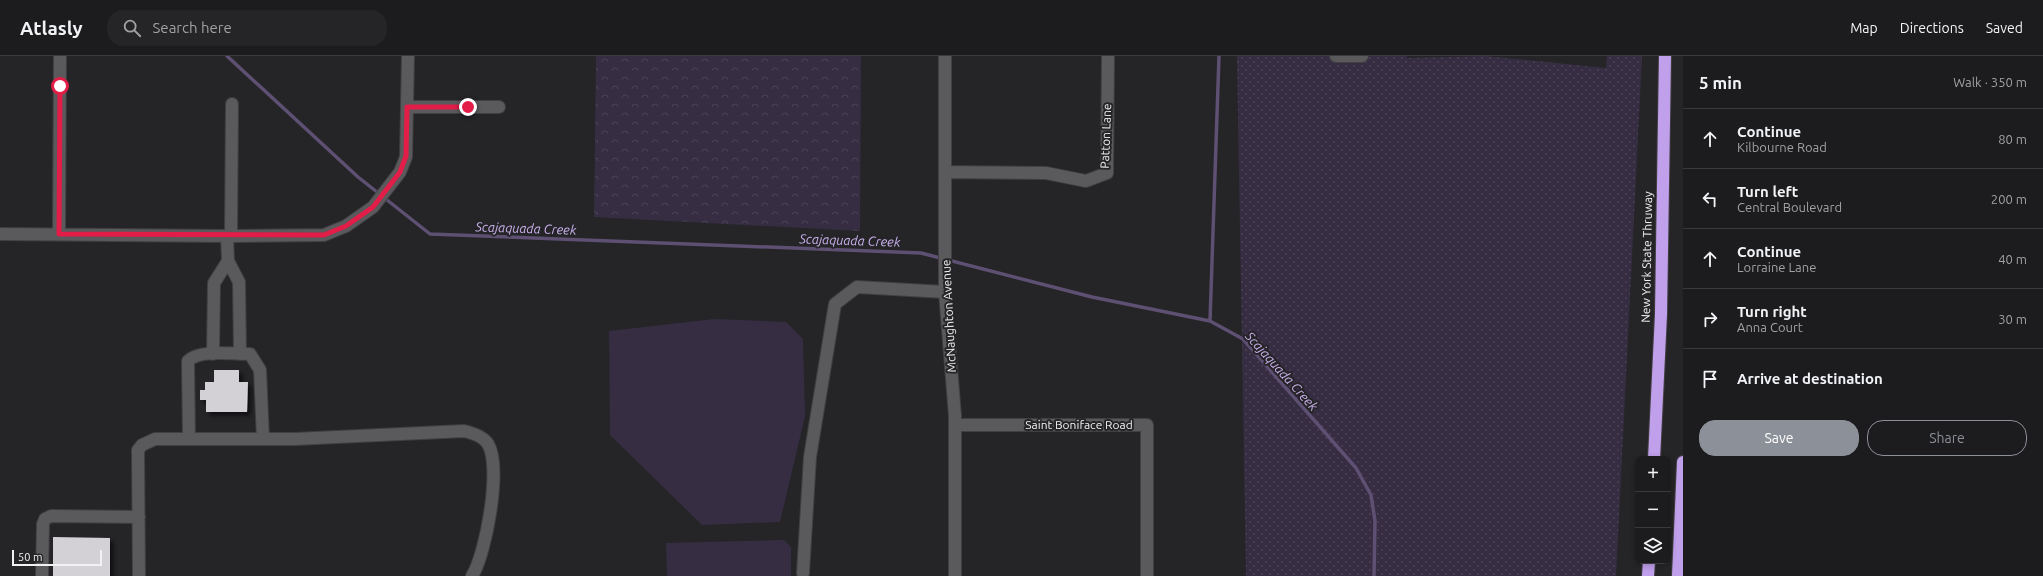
<!DOCTYPE html>
<html lang="en">
<head>
<meta charset="utf-8">
<style>
	:root { --surface:#1c1b1d; --page:#252426; --text:#f1f3f6; --muted:#a0a1a4; --line:#3a393b; --accent:#8c9099 }
	body { margin:0; font-family:Ubuntu,sans-serif; background:var(--page); color:var(--text) }
	.controls { position:absolute; right:12px; bottom:12px; display:grid; overflow:hidden; border-radius:8px; box-shadow:0 2px 6px #0003 }
	.controls button { width:36px; height:36px; display:grid; place-items:center; padding:0; border:0; border-bottom:1px solid var(--line); background:var(--surface); color:var(--text); font:20px sans-serif }
	.scale { position:absolute; left:12px; bottom:10px; width:90px; box-sizing:border-box; padding-left:4px; border:2px solid #f1f0f2; border-top:0; font-size:11px; line-height:14px; white-space:nowrap; color:#f1f0f2; -webkit-text-stroke:3px #252427; paint-order:stroke }
	.stop { position:absolute; width:12px; height:12px; margin:-9px; border:3px solid #e11d48; border-radius:50%; background:#fff }
	.stop.end { background:#e11d48; border-color:#fff; box-shadow:0 1px 4px #0008 }
	.list { margin:0; padding:0; list-style:none }
	h2 { display:flex; justify-content:space-between; align-items:center; height:52px; margin:0; padding:0 16px; font-size:17px }
	h2 small { font-size:13px; font-weight:400; color:var(--muted) }
	.list li { display:grid; grid-template-columns:26px 1fr auto; gap:12px; align-items:center; box-sizing:border-box; height:60px; padding:0 16px; border-top:1px solid var(--line) }
	.list b { display:block; font-size:15px; white-space:nowrap }
	.list p { margin:0; font-size:13px; white-space:nowrap; color:var(--muted) }
	.list em { font-size:13px; font-style:normal; color:var(--muted) }
	.actions { display:flex; gap:8px; padding:12px 16px }
	.actions a { flex:1; padding:9px 0; border:1px solid var(--accent); border-radius:16px; text-align:center; font-size:14px; color:var(--accent) }
	.actions .main { background:var(--accent); color:#fff }
	.icon { flex:none; width:22px; height:22px; fill:none; stroke:currentColor; stroke-width:2; stroke-linecap:round; stroke-linejoin:round }
	.map { position:relative; flex:none; width:1683px; height:520px; overflow:hidden }
	header { display:flex; align-items:center; gap:24px; box-sizing:border-box; height:56px; padding:0 20px; background:var(--surface); border-bottom:1px solid var(--line) }
	header strong { font-size:19px }
	nav { display:flex; gap:22px; margin-inline-start:auto; font-size:14px }
	.search { width:280px; height:36px; background:var(--page); display:flex; align-items:center; gap:10px; box-sizing:border-box; padding:0 14px; border-radius:16px; color:var(--muted); font-size:15px }
	main { display:flex }
	aside { flex:1; background:var(--surface) }
	.map>svg:first-child { display:block }
</style>
</head>
<body>
<header>
<strong>Atlasly</strong>
<div class="search"><svg class="icon" aria-label="search" viewBox="0 0 24 24"><circle cx="10" cy="10" r="6"/><path d="M15 15l6 6"/></svg>Search here</div>
<nav><a>Map</a><a>Directions</a><a>Saved</a></nav>
</header>
<main>
<div class="map">
<svg width="1683" height="520" viewBox="0 0 1683 520">
	<defs>
		<pattern id="grass-dots" width="8" height="8" patternUnits="userSpaceOnUse"><rect width="8" height="8" fill="#362d43"/><path d="M2 2h.1M6 6h.1" fill="none" stroke="#4a4255" stroke-width="1.8" stroke-linecap="round"/></pattern>
		<pattern id="park-crowns" width="20" height="18" patternUnits="userSpaceOnUse"><rect width="20" height="18" fill="#362d43"/><path d="M2 6a3 3 0 1 1 6 0M12 15a3 3 0 1 1 6 0" fill="none" stroke="#4a4255"/></pattern>
		<filter id="shadow"><feDropShadow dx="3.5" dy="3.5" stdDeviation="2" flood-color="#0009"/></filter>
	</defs>
	<rect width="100%" height="100%" fill="#252427"/>
	<path fill="url(#grass-dots)" d="M1237,0H1407V2L1485,0L1606,12L1607,0H1642L1616,520H1246Z"/>
	<path fill="url(#park-crowns)" d="M596,0H861L860,175L594,161Z"/>
	<path fill="#362d43" d="M714,263L786,266L803,283L805,360L780,466L702,469L610,379L609,275Z
		M784,484L791,491V520H667L666,487Z"/>
	<g fill="none" stroke-linecap="round" stroke-linejoin="round">
		<path stroke="#5e5072" stroke-width="3.5" d="M227,0L358,121L430,178L921,197L1092,241L1210,265L1243,283L1356,412L1371,439L1375,465L1374,520
			M1210,265L1219,0"/>
	</g>
	<path fill="#d3d1d5" filter="url(#shadow)" d="M214,314H239V326H248L247,356H206V344H200V334H205V326H214Z
		M53,481L110,482V520H53Z"/>
	<g fill="none" stroke-linecap="round" stroke-linejoin="round">
		<defs>
			<path id="minor" d="M945,0V236L955,360V520
				M1336,0H1362
				M407,51H499
				M945,116L1046,117L1086,125L1107,117L1108,0
				M0,178L227,180L324,179L346,170L373,151L400,116L406,101L408,0
				M59,178L60,0
				M227,180L228,205L239,226L240,298
				M231,180L232,48
				M213,298L214,227L228,205
				M955,369H1147V520
				M189,383L188,305C199,293 234,298 250,298L260,314L263,383
				M803,517L810,401L835,248L857,231L945,236
				M42,520L43,468L45,463L51,460L139,461
				M139,520L138,394L142,389L155,383H295L464,375C473,377 483,380 488,388C502,411 486,498 472,520"/>
			<path id="highway" d="M1654,403L1661,258L1665,0
				M1648,520L1649,505
				M1678,520L1683,406"/>
		</defs>
		<use href="#minor" stroke="#413f42" stroke-width="14"/>
		<use href="#highway" stroke="#413f42" stroke-width="14"/>
		<use href="#minor" stroke="#5a595c" stroke-width="12"/>
		<use href="#highway" stroke="#c09feb" stroke-width="12"/>
	</g>
	<g fill="none" stroke-linecap="round" stroke-linejoin="round">
		<path stroke="#e11d48" stroke-width="5" d="M60,30L59,178L324,179L346,170L373,151L400,116L406,100L407,51H468"/>
	</g>
	<g text-anchor="middle" stroke-width="4" stroke-linejoin="round" paint-order="stroke">
		<g font-size="12" fill="#f1f0f2" stroke="#252427">
			<text transform="translate(1106 80) rotate(-88)" y="4">Patton Lane</text>
			<text transform="translate(1647 201) rotate(-89)" y="4">New York State Thruway</text>
			<text transform="translate(949 260) rotate(-93)" y="4">McNaughton Avenue</text>
			<text x="1079" y="373">Saint Boniface Road</text>
		</g>
		<g font-size="13" font-style="italic" fill="#cab1ed" stroke="#252427">
			<text transform="translate(526 172) rotate(2)" y="5">Scajaquada Creek</text>
			<text transform="translate(850 184) rotate(2)" y="5">Scajaquada Creek</text>
			<text transform="translate(1282 315) rotate(48)" y="5">Scajaquada Creek</text>
		</g>
	</g>
</svg>
<div class="controls">
<button>+</button>
<button>−</button>
<button><svg class="icon" aria-label="layers" viewBox="0 0 24 24"><path d="M12 4l9 5-9 5-9-5zM3 14l9 5 9-5"/></svg></button>
</div>
<div class="scale">50 m</div>
<div class="stop" style="left:60px;top:30px"></div>
<div class="stop end" style="left:468px;top:51px"></div>
</div>
<aside>
<h2>5 min<small>Walk · 350 m</small></h2>
<ul class="list">
<li><svg class="icon" aria-label="ahead" viewBox="0 0 24 24"><path d="M12 20V5M6 11l6-6 6 6"/></svg><div><b>Continue</b><p>Kilbourne Road</p></div><em>80 m</em></li>
<li><svg class="icon" aria-label="left" viewBox="0 0 24 24"><path d="M17 20v-9H6M10 6l-5 5 5 5"/></svg><div><b>Turn left</b><p>Central Boulevard</p></div><em>200 m</em></li>
<li><svg class="icon" aria-label="ahead" viewBox="0 0 24 24"><path d="M12 20V5M6 11l6-6 6 6"/></svg><div><b>Continue</b><p>Lorraine Lane</p></div><em>40 m</em></li>
<li><svg class="icon" aria-label="right" viewBox="0 0 24 24"><path d="M7 20v-9h11M14 6l5 5-5 5"/></svg><div><b>Turn right</b><p>Anna Court</p></div><em>30 m</em></li>
<li><svg class="icon" aria-label="arrive" viewBox="0 0 24 24"><path d="M6 21V4h12l-3 4 3 4H6"/></svg><div><b>Arrive at destination</b></div></li>
</ul>
<div class="actions"><a class="main">Save</a><a>Share</a></div>
</aside>
</main>
</body>
</html>
